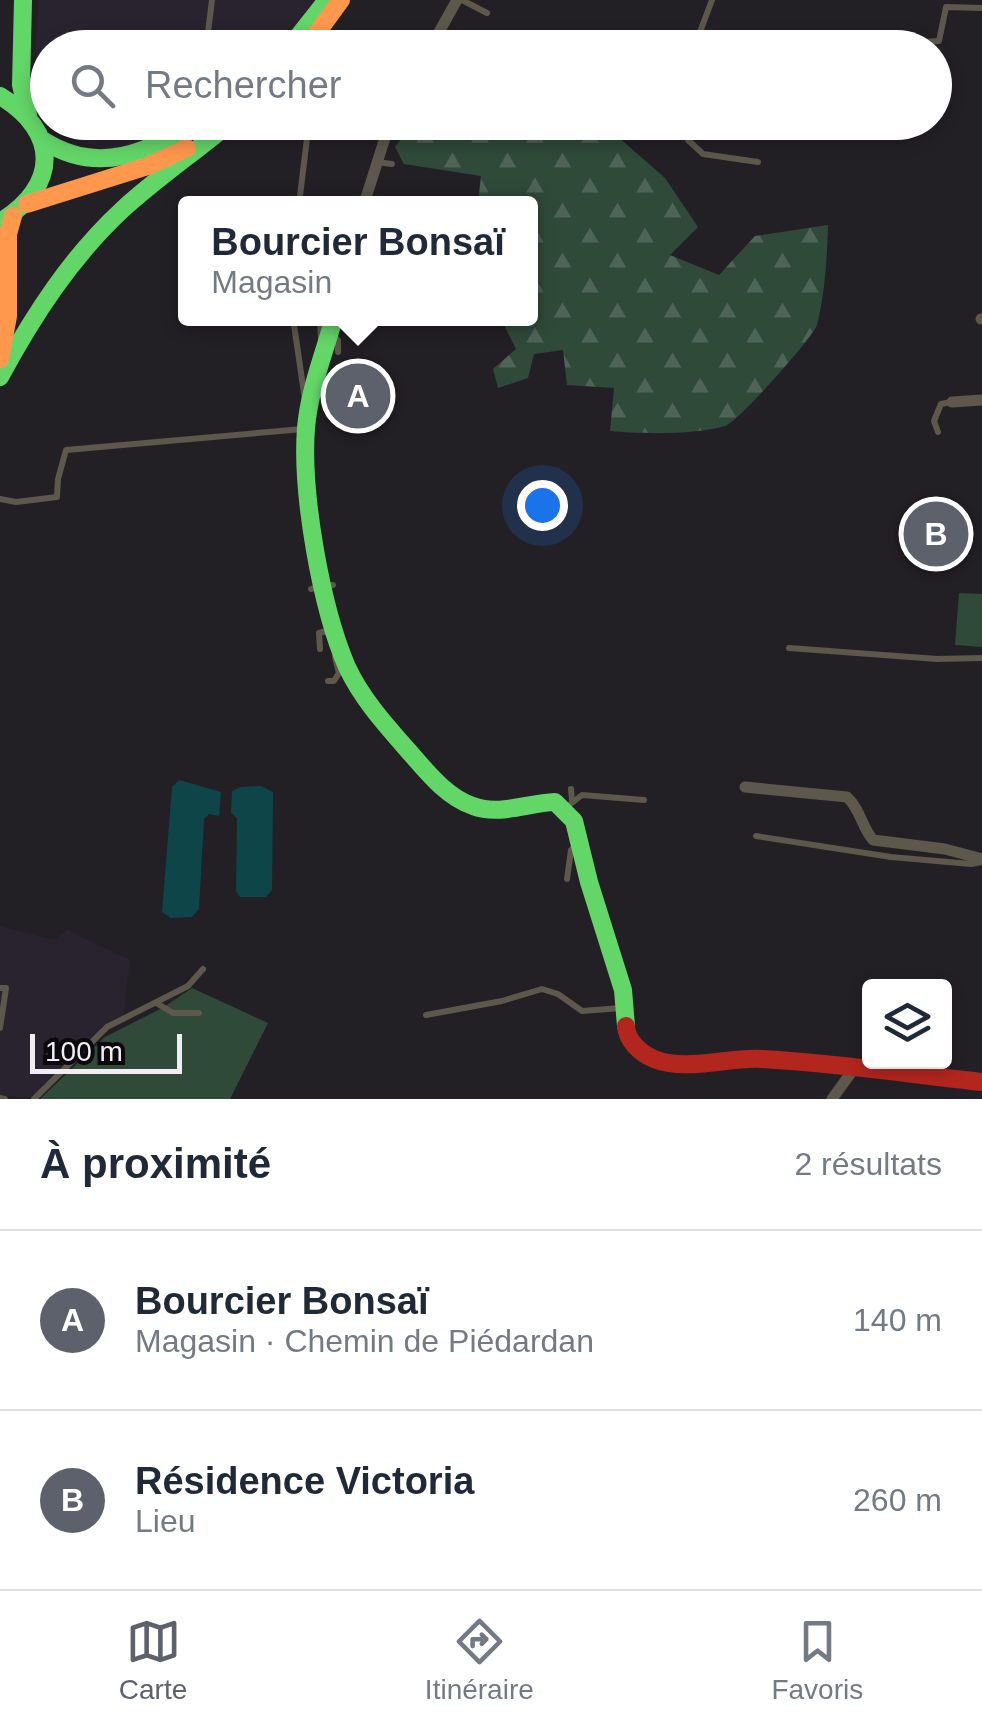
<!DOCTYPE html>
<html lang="fr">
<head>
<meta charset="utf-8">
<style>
	:root { --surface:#fff; --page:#f6f6f7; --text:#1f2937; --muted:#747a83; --line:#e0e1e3; --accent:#5d616b }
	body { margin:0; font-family:Helvetica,sans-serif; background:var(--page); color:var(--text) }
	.controls { position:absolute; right:30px; bottom:30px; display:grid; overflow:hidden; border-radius:10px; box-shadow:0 5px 15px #0003 }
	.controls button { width:90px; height:90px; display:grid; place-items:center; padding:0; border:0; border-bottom:2px solid var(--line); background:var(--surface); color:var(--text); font:50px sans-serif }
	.scale { position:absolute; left:30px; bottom:25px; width:152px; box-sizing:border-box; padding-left:10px; border:5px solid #f1edf3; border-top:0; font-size:28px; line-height:35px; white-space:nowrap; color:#f1edf3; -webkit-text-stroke:8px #0b090d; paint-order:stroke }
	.you { position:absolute; left:542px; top:505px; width:35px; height:35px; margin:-25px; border:8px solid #fff; border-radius:50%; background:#1a73e8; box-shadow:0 0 0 15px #1a73e833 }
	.badge { display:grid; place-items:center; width:65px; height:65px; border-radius:50%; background:var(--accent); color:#fff; font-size:32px; font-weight:700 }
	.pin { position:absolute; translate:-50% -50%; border:5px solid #fff; box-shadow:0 2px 10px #0006 }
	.popup { position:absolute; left:178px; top:196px; width:360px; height:130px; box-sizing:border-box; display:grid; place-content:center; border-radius:10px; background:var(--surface); filter:drop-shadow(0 2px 8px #0005); font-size:32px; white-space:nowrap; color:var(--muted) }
	.popup b { font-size:38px; color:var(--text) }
	.popup::after { content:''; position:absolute; left:50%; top:100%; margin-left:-20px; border:20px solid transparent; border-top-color:var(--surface) }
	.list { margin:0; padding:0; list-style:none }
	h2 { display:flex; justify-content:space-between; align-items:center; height:130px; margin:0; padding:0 40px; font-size:42px }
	h2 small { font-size:32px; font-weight:400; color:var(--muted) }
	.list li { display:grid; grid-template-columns:65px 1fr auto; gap:30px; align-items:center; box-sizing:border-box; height:180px; padding:0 40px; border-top:2px solid var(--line) }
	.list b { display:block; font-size:38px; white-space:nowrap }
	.list p { margin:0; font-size:32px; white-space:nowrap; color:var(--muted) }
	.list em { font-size:32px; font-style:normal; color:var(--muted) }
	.icon { flex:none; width:55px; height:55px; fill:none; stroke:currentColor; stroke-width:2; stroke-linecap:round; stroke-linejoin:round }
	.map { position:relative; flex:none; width:982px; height:1099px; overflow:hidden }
	.search { position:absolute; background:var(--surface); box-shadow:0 5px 15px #0003; left:30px; right:30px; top:30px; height:110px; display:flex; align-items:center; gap:25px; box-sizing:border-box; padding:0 35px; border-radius:55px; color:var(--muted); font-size:38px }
	.sheet { height:490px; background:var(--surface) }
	nav { display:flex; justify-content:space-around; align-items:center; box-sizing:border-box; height:140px; border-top:2px solid var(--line); background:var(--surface); font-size:28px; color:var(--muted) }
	nav a { display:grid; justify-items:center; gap:5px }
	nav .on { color:var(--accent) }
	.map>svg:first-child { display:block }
</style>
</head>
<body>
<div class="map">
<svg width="982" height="1099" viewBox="0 0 982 1099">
	<defs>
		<pattern id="forest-firs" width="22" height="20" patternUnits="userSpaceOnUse" patternTransform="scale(2.5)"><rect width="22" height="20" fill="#2f4a39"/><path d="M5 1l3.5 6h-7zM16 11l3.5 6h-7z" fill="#4e6456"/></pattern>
	</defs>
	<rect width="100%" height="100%" fill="#232025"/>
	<path fill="#29222f" d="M39,0H320L276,47L48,48L47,104L35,54Z
		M52,123H180L145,141L109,151L54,132Z
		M0,926L54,940L67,930L130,960L123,1016L102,1026L35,1094L28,1097L0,1095Z"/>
	<path fill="url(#forest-firs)" d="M413,123H501L507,139L527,123L554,129V123H602L665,178L698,227L670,255L719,275L755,236L828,225C827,258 825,293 817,325C814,336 738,422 725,426C696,435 641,434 610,431L614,388L567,385L563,350L534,354L528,378L498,388L493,369L516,349L501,319L530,318V204L478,203L481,176L404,164L395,147Z"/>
	<path fill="#2f4a39" d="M959,593L982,594V647L955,645Z
		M192,988L268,1023L230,1099H40L105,1037L164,1007Z"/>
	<path fill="#0d4549" d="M179,780L221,792L219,816L209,814L204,819L199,909L192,917L171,918L162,912L172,787Z
		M261,786L273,792L272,890L266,897H240L236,891L237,818L231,813L232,791L241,787Z"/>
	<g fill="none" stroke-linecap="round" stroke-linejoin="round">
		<path stroke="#5d574c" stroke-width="6" d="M462,0L487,13
			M922,42L939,41L946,7L982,8
			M206,48L212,0
			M694,48L712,0
			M688,122V140L703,154L758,162
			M376,162L392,164
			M299,204L309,122
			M293,318L305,400
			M320,318L321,339
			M331,334L338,340V352
			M938,432L934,421L941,404L951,402
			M0,499L16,502L57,497L58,479L66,450L303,429
			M311,589L333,585
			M789,648L937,659L982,658
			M320,649L319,633L326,631L330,637
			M328,681H334L339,673L335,657
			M571,789L572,800
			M564,809L582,795L644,800
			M756,836L891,857L971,864L982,862
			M567,879L571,850L575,846
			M0,988H6L0,1028
			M158,1004L173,1013H199
			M426,1015L502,1001L542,989L558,994L582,1011L621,1008
			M0,1098L5,1099
			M34,1099L107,1027L188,986L203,969"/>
		<path stroke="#5d574c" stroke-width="11" d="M430,48L457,0
			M364,204L390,122
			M981,319H982
			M952,402L982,400
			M745,787L847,797C861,810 861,826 873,840L945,849L982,859
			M832,1099L856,1066"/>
		<path stroke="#63d668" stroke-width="18" d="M23,0L21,85L28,115
			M289,48L327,0
			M0,96C60,132 59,186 0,222
			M44,141C100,176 146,152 198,122
			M334,318C324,354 309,391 306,428C301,493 321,607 347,667C361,697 383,722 405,747C424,768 445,797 473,806C500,816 527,803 555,802L574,821L589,882L623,990L626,1026
			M0,377C33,316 71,257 123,209C157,178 195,152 231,122"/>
		<path stroke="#ff974d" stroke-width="18" d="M306,48L341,0
			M27,204L148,166L187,148
			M0,359L8,316V234L13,216"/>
		<path stroke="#b3261e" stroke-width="18" d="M626,1026C627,1041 640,1053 654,1059C686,1072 728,1057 761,1059C835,1063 909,1074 982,1082"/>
	</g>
</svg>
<div class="controls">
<button><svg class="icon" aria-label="layers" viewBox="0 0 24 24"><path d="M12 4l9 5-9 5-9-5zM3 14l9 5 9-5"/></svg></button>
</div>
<div class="scale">100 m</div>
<div class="you"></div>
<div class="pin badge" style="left:358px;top:396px">A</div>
<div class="popup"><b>Bourcier Bonsaï</b>Magasin</div>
<div class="pin badge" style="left:936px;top:534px">B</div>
<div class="search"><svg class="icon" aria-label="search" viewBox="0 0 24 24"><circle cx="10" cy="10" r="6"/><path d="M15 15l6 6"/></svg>Rechercher</div>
</div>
<section class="sheet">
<h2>À proximité<small>2 résultats</small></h2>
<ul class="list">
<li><span class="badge">A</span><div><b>Bourcier Bonsaï</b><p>Magasin · Chemin de Piédardan</p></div><em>140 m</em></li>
<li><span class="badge">B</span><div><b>Résidence Victoria</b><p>Lieu</p></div><em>260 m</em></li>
</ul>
</section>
<nav>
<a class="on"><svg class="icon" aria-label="map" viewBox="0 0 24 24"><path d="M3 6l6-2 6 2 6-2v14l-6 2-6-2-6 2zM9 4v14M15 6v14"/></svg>Carte</a>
<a><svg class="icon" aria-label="directions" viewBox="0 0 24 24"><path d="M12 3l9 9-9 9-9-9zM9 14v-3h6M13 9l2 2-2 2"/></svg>Itinéraire</a>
<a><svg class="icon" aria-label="saved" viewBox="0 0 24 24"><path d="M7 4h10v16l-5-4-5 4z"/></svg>Favoris</a>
</nav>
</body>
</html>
